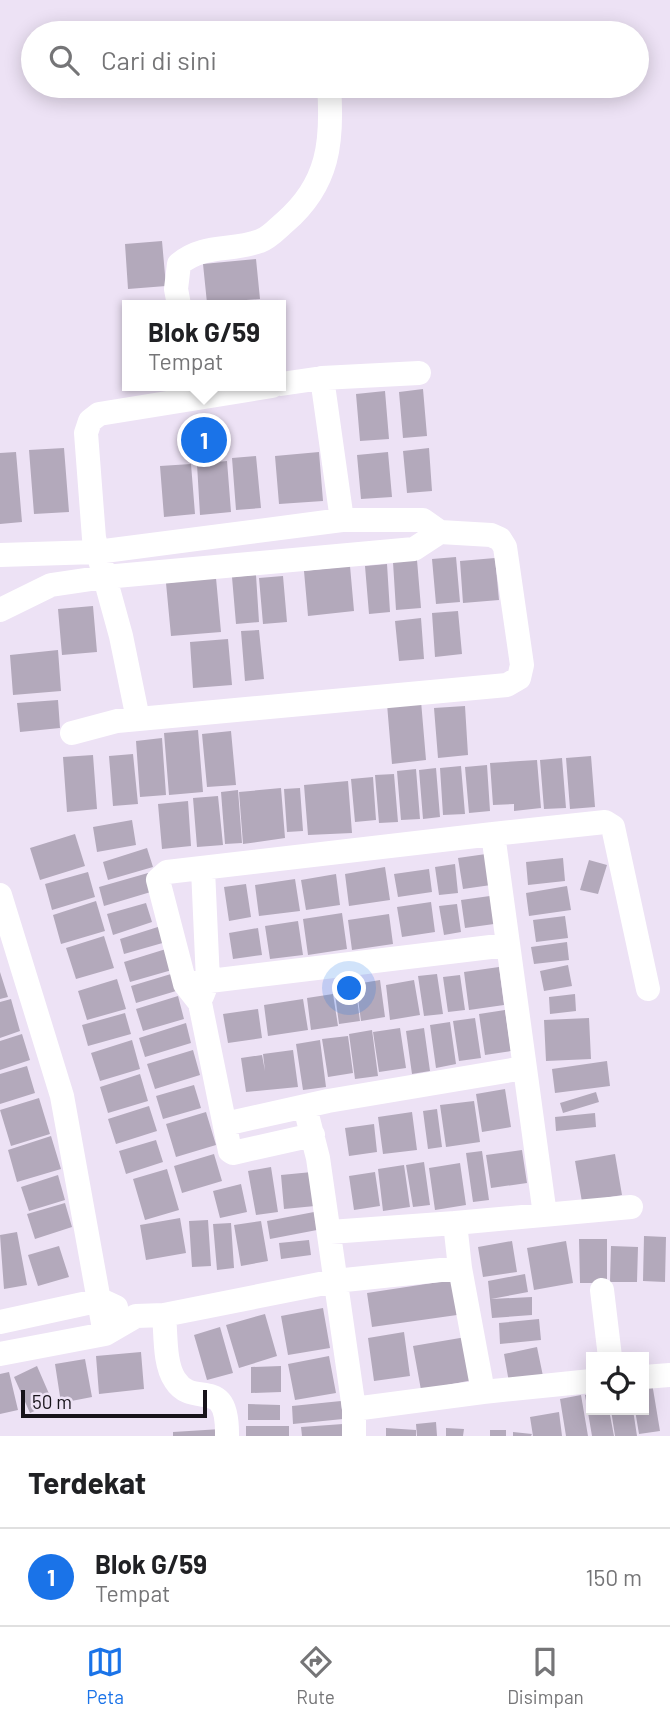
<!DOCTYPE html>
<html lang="id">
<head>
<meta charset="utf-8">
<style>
	:root { --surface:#fff; --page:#f6f6f6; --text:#202124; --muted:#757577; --line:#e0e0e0; --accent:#1a73e8 }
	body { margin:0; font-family:Barlow,sans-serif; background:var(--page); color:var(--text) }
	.controls { position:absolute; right:21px; bottom:21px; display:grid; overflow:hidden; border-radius:0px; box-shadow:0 4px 18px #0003 }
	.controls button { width:63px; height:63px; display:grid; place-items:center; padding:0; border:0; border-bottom:2px solid var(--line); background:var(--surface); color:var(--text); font:35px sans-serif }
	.scale { position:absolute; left:21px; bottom:18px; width:186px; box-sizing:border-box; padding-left:7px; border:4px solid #17131a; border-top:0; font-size:19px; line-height:24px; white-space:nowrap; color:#17131a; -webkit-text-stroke:5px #ede2f5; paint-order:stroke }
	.you { position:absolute; left:350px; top:989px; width:24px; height:24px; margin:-18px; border:5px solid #fff; border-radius:50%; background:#1a73e8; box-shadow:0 0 0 10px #1a73e833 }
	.badge { display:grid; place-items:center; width:46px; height:46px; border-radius:50%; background:var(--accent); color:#fff; font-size:23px; font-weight:700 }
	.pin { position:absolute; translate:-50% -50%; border:4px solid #fff; box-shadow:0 2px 7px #0006 }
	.popup { position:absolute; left:122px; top:300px; width:164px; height:91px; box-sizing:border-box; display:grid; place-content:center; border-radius:0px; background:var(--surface); filter:drop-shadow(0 2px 5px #0005); font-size:23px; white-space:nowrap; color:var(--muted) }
	.popup b { font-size:26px; color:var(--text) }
	.popup::after { content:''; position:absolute; left:50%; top:100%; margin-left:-14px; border:14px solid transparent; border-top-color:var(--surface) }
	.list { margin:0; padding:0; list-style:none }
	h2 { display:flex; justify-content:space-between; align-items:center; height:91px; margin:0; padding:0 28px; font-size:30px }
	h2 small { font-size:23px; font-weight:400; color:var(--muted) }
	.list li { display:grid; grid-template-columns:46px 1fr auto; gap:21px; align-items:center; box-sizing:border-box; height:98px; padding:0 28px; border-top:2px solid var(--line) }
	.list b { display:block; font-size:26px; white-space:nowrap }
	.list p { margin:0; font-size:23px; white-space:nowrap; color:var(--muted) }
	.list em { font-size:23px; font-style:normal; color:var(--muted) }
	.icon { flex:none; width:38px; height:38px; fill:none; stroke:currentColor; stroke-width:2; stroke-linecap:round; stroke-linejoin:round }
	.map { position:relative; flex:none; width:670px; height:1436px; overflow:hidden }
	.search { position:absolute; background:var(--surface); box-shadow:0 4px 18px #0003; left:21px; right:21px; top:21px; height:77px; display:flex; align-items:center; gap:18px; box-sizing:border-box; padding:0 24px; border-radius:38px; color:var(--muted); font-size:26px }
	.sheet { height:189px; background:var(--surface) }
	nav { display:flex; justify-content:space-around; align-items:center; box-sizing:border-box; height:98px; border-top:2px solid var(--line); background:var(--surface); font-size:19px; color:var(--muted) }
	nav a { display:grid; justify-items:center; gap:4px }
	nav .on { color:var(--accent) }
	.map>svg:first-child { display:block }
</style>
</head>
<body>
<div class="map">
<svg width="670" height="1436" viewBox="0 0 670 1436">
	<rect width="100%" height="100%" fill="#ede2f5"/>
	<path fill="#b3a9bb" d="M162,241L166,286L128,289L125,244Z
		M256,259L260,299L207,303L203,264Z
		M423,389L427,436L403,438L399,392Z
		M385,391L389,439L360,441L356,394Z
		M213,418L218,460L194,463L190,420Z
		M64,448L69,512L34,514L29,450Z
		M429,448L432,491L407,493L403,451Z
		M16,452L22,522L0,524V453Z
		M319,452L323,501L279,504L275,456Z
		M388,452L392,497L361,499L357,455Z
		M256,456L261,508L236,510L232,458Z
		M227,461L231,512L200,515L197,464Z
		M191,464L195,514L164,517L160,466Z
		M456,557L460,602L436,604L432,559Z
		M495,558L499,600L463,603L460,561Z
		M417,560L421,608L396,610L393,562Z
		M387,564L390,612L369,614L365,566Z
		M350,566L354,611L308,616L304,571Z
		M256,575L259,622L236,624L232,577Z
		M283,576L287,622L263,624L259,578Z
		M216,578L221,632L171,636L166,583Z
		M93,606L97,652L62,655L58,609Z
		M458,611L462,654L435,657L432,613Z
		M421,618L424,659L399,661L395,621Z
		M259,630L264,679L245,681L241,631Z
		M228,639L232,685L193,688L190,642Z
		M58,650L61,691L13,695L10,655Z
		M58,700L60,728L20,732L17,703Z
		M421,701L426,760L392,764L387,704Z
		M465,706L468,755L438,758L434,708Z
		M198,730L203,792L169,795L164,733Z
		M231,731L236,785L207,787L202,734Z
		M162,738L166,795L140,797L136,741Z
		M133,754L138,804L113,806L109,756Z
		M93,755L97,809L67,812L63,757Z
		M591,756L595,807L570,809L566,758Z
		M562,758L566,808L544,809L540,760Z
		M537,760L541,808L514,811V804L493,805L490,763Z
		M487,765L490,811L469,813L465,767Z
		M461,766L465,814L443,815L440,768Z
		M436,768L440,817L423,819L419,770Z
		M416,769L420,819L401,820L397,771Z
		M394,774L398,822L379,823L375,775Z
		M373,777L376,820L355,822L351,779Z
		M348,781L352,833L308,835L304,785Z
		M281,788L285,838L243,844L239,792Z
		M300,788L303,831L287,832L284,789Z
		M238,790L242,843L225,844L221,792Z
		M218,796L223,845L197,847L193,798Z
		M188,801L191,846L162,849L158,804Z
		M132,820L136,845L97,852L93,827Z
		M75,834L85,866L40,880L30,848Z
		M147,848L153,867L108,880L103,862Z
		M486,854L491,885L463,889L458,858Z
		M563,858L565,881L528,885L526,862Z
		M589,860L607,865L598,894L580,890Z
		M455,864L458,893L439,895L435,867Z
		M385,867L390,900L349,906L345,874Z
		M429,869L432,892L398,897L394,874Z
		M88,872L95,897L52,910L45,884Z
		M148,873L154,891L104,906L99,887Z
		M336,874L340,905L306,910L301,880Z
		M295,879L300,911L259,916L255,885Z
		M246,884L251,917L229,921L224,887Z
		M567,886L571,910L529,916L526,893Z
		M490,896L494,924L465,928L461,900Z
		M96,901L105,931L61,944L53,915Z
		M431,902L435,932L402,937L397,907Z
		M146,903L152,922L113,935L107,914Z
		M457,904L461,932L444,935L439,906Z
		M342,913L347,949L308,955L303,919Z
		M389,914L393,944L352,950L348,920Z
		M565,916L568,938L536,942L533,920Z
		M298,921L303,955L270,959L265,926Z
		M161,926L166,942L124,954L120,939Z
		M258,928L262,955L233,959L229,933Z
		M104,936L114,968L76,979L66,948Z
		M567,942L569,960L534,964L531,947Z
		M166,949L172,970L130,982L124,962Z
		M568,965L572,986L544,991L540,971Z
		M499,967L504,1005L469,1010L464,972Z
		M0,972L8,997L0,999Z
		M171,974L176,991L136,1003L131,986Z
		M437,974L443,1014L424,1016L418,976Z
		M460,975L465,1010L448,1012L443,977Z
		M117,979L126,1009L87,1020L78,991Z
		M380,980L385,1017L361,1021L356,984Z
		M414,980L420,1015L390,1020L386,985Z
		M356,991L360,1021L339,1024L335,994Z
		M333,994L338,1026L311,1030L307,998Z
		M575,994L576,1011L550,1014L549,997Z
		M178,996L184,1019L143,1031L136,1009Z
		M11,999L20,1031L0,1038V1002Z
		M303,999L308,1030L268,1036L264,1005Z
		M258,1009L262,1038L228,1043L223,1014Z
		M505,1010L511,1051L485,1055L479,1014Z
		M125,1013L131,1034L88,1046L82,1025Z
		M475,1018L481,1058L459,1061L453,1021Z
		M589,1018L591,1059L546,1061L544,1020Z
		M450,1022L456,1064L436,1068L430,1025Z
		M186,1023L191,1043L145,1057L139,1038Z
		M400,1028L406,1068L379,1072L373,1032Z
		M424,1028L430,1071L412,1074L406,1031Z
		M372,1030L378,1076L355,1079L349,1034Z
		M22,1034L30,1060L0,1070V1041Z
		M348,1036L353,1073L328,1077L322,1039Z
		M132,1040L140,1069L100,1081L91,1053Z
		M320,1040L326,1087L303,1090L296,1044Z
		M193,1050L200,1075L155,1089L147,1064Z
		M293,1050L298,1087L246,1092L241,1058L262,1055L265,1071L263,1054Z
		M607,1061L610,1086L555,1093L552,1069Z
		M27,1066L35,1093L0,1104V1074Z
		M140,1074L148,1101L108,1113L100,1087Z
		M194,1085L201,1108L163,1119L156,1096Z
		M505,1089L511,1127L482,1132L476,1094Z
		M596,1092L599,1102L563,1113L560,1103Z
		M39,1098L50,1134L11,1146L0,1110Z
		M474,1101L480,1142L446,1147L440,1105Z
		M149,1106L157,1131L116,1144L108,1119Z
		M437,1109L442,1147L428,1149L423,1111Z
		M206,1112L216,1145L176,1157L166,1124Z
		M412,1112L417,1150L383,1154L378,1117Z
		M595,1113L596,1127L556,1131L555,1117Z
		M374,1124L377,1152L349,1156L345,1128Z
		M51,1136L61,1169L17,1182L8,1150Z
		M156,1140L163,1162L126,1174L119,1151Z
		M522,1150L527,1183L491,1188L486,1155Z
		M482,1151L489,1200L473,1202L466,1153Z
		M214,1154L222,1181L182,1193L174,1166Z
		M615,1154L622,1195L582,1202L575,1161Z
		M424,1162L430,1205L413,1207L406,1165Z
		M460,1163L466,1205L435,1210L429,1168Z
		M404,1165L410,1207L383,1211L378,1169Z
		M271,1167L278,1212L256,1215L248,1171Z
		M167,1169L179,1210L145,1220L133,1179Z
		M312,1172L315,1206L284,1209L281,1175Z
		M375,1172L380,1206L354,1210L349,1176Z
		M58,1175L65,1200L29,1211L21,1187Z
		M241,1184L247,1212L220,1218L213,1191Z
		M65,1203L72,1227L35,1239L27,1214Z
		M314,1212L317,1230L270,1239L267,1221Z
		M180,1218L186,1253L146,1260L140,1225Z
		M208,1220L211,1266L192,1267L189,1221Z
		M261,1221L268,1261L241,1266L234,1225Z
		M231,1223L234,1268L217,1270L213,1224Z
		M17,1232L27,1285L4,1289L0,1235Z
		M644,1236L666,1237L665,1282L643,1281Z
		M579,1239H607V1283H580Z
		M309,1240L311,1255L281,1259L279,1243Z
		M512,1241L517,1272L483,1277L478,1247Z
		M566,1241L573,1283L534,1290L527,1248Z
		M59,1246L69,1277L38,1286L28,1255Z
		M611,1246L638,1247L637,1282H610Z
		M525,1274L528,1292L491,1299L532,1297V1315L492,1318L488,1281Z
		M452,1280L457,1315L372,1327L367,1293Z
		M323,1308L330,1348L288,1355L281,1316Z
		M265,1314L277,1356L239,1368L226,1325Z
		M539,1319L541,1340L500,1344L499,1323Z
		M220,1327L233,1373L207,1380L194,1335Z
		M404,1332L410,1376L374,1381L368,1338Z
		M466,1337L473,1380L421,1390L413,1346Z
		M537,1347L544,1381L510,1388L504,1354Z
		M141,1352L144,1389L99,1394L96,1356Z
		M329,1356L336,1393L295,1400L288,1364Z
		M85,1359L92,1397L61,1403L55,1364Z
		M37,1366L53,1403L30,1413L14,1377Z
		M281,1366V1392L251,1393V1367Z
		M9,1372L18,1410L0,1414V1374Z
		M652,1383L660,1431L639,1434L635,1410H644V1384Z
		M591,1394V1410H609L614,1436H592L585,1395Z
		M581,1395L588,1436H566L560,1399Z
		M341,1401L343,1419L293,1424L292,1406Z
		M248,1404L280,1405V1420H248Z
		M611,1410H633L637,1436H615Z
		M559,1412L562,1436H533L530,1417Z
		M436,1422L437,1436H417L416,1424Z
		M343,1424V1436H302L301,1427Z
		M246,1426H289V1436H246Z
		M386,1428L416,1430V1436H386Z
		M446,1428L464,1429L463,1436H446Z
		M221,1429V1436H173V1432Z
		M490,1430H506V1436H490Z
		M513,1432L532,1434L531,1436H513Z"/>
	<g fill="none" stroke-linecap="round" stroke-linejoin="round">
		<path stroke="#fff" stroke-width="24" d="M179,305L176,289L179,264C205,243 230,252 260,241C269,238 278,228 285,222C329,184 333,141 329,86
			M322,378L419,373
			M281,384L322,378L342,520
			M0,555L97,552L342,520H423L440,532L491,535L500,539L505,547L522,665L519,678L507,685L117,721L72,733
			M0,610L51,585L105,577L414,549L440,532
			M138,719L121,636L94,538L86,433L90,421L99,414L272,386
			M0,895L62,1096L105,1334
			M185,984L507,945
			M202,996L208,981L203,869
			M305,1107L318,1158L354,1409V1436
			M225,1124L328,1101L524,1068
			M313,1135L233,1153L230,1151L200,1003L185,984L158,880L167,872L493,834
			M545,1215L493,834L605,822L613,827L648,989
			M330,1232L455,1223
			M460,1268L483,1392L591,1381
			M602,1290L610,1357
			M164,1315C166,1334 164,1364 175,1380C194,1410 228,1373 227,1436
			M0,1322L101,1300L116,1307
			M0,1354L105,1334L136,1316L164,1315L335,1281L460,1268L455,1223L631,1207
			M644,1377L670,1375
			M354,1409L483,1392"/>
	</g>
</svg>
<div class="controls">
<button><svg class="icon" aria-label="locate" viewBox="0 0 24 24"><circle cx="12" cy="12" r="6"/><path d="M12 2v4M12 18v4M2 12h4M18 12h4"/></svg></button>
</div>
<div class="scale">50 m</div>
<div class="you"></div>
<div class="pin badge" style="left:204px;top:440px">1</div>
<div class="popup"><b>Blok G/59</b>Tempat</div>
<div class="search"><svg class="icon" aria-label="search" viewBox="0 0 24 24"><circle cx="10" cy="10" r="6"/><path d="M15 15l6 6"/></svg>Cari di sini</div>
</div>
<section class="sheet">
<h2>Terdekat<small></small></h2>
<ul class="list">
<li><span class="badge">1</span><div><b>Blok G/59</b><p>Tempat</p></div><em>150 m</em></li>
</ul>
</section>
<nav>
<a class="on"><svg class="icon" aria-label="map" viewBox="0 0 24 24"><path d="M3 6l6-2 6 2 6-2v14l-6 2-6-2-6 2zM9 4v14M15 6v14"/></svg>Peta</a>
<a><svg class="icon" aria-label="directions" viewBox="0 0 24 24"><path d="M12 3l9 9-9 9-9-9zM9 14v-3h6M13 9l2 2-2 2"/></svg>Rute</a>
<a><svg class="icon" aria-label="saved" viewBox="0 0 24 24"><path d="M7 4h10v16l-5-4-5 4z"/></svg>Disimpan</a>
</nav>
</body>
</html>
